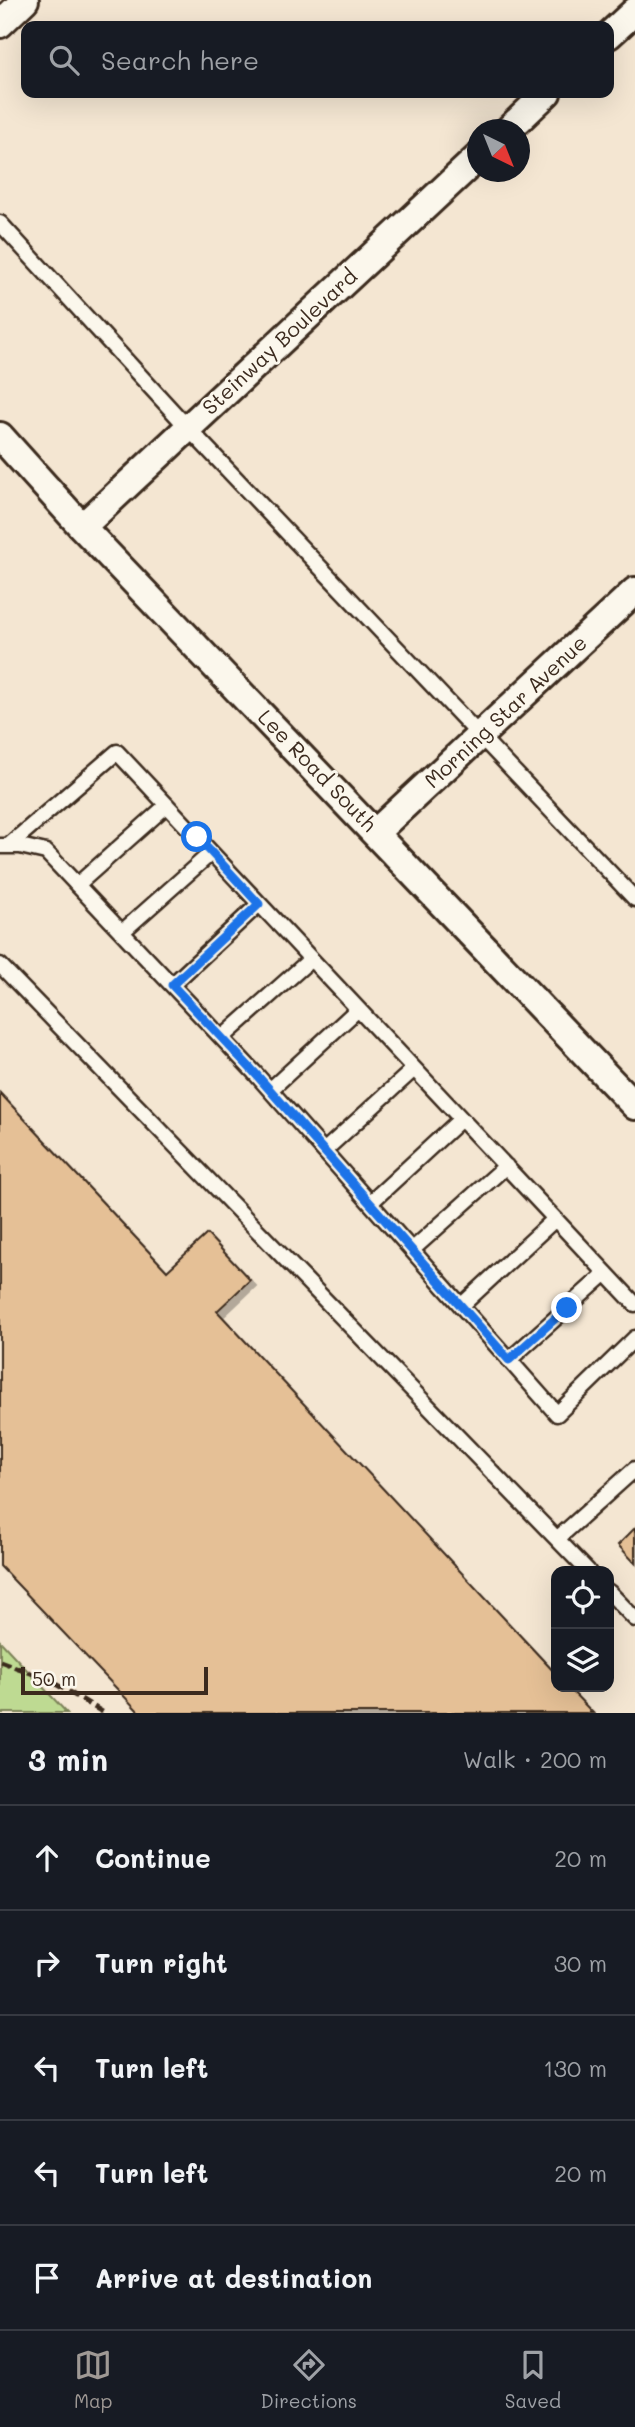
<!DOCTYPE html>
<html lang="en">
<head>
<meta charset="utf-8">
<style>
	:root { --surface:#171b24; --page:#242831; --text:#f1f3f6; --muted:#9ea1a6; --line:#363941; --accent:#9f9995 }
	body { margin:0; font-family:Mali,sans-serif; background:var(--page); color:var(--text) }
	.controls { position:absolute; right:21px; bottom:21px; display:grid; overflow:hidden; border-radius:14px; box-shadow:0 7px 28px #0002 }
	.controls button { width:63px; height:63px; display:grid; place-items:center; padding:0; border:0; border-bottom:2px solid var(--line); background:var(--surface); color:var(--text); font:35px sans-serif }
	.compass { position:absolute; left:467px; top:119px; width:63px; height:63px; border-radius:50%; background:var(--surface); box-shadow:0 7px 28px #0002; rotate:137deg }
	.scale { position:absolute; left:21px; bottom:18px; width:187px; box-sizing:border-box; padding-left:7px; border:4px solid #3b2a1e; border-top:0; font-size:19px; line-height:24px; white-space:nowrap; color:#3b2a1e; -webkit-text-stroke:5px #fbf7ec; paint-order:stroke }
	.stop { position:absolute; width:21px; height:21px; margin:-16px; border:5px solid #1a73e8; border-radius:50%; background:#fff }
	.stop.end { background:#1a73e8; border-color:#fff; box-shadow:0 2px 7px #0008 }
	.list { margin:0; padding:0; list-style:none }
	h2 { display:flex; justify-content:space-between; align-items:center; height:91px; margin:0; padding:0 28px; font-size:30px }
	h2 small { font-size:23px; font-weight:400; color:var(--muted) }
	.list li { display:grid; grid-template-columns:46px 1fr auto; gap:21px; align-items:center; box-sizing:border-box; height:105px; padding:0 28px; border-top:2px solid var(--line) }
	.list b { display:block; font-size:26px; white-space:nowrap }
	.list em { font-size:23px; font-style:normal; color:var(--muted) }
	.icon { flex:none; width:38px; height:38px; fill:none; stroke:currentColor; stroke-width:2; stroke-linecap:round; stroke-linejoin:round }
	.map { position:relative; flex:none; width:635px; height:1713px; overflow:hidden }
	.search { position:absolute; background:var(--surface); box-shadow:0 7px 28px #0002; left:21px; right:21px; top:21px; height:77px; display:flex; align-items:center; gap:18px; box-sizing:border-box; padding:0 24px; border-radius:14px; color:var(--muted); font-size:26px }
	.sheet { height:616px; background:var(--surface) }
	nav { display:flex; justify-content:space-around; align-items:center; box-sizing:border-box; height:98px; border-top:2px solid var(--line); background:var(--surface); font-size:19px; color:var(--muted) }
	nav a { display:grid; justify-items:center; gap:4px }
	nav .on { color:var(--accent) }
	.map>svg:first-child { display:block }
</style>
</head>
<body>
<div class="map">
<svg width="635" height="1713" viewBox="0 0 635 1713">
	<defs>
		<filter id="shadow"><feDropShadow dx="6" dy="6" stdDeviation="0" flood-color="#0004"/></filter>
	</defs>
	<rect width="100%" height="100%" fill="#f4e6d2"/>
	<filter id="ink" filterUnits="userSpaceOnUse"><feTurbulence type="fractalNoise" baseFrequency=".0143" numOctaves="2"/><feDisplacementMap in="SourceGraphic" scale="14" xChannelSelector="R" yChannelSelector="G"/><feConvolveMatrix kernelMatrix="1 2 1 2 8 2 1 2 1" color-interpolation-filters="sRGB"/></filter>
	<g filter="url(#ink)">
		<path fill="#beda92" stroke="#7c8258" stroke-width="2" d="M0,1641L67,1713H0Z"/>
		<path fill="#e5c096" stroke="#3b2a1e" stroke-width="2" filter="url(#shadow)" d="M0,1093L167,1271L207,1234L250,1280L217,1311L556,1674V1687H568L593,1713H140L0,1566Z
			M635,1528V1563L618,1545Z"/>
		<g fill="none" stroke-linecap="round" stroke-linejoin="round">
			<defs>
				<path id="service" d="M0,223L188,428L635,899
					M0,846H20L46,852L254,1072L557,1414L635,1338
					M8,846L117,752L635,1304
					M77,885L167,805
					M122,932L211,853
					M0,965L588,1571
					M172,985L259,904
					M222,1038L311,959
					M270,1090L358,1009
					M324,1151L414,1069
					M370,1203L461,1119
					M412,1250L506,1166
					M461,1306L555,1219
					M509,1360L606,1273
					M557,1539L635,1469
					M609,1592L635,1619"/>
				<path id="minor" d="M0,24L25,0
					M609,35L635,11
					M508,130L547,93
					M0,436L82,527L635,1106
					M82,527L477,158
					M376,832L635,591"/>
			</defs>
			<use href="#service" stroke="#3b2a1e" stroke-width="19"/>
			<use href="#minor" stroke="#3b2a1e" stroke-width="32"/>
			<use href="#service" stroke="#fbf7ec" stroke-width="14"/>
			<use href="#minor" stroke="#fbf7ec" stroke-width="26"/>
			<path stroke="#3b2a1e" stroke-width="5" stroke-dasharray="10 5" stroke-linecap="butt" d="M0,1661L49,1680L104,1713"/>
		</g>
	</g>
	<g fill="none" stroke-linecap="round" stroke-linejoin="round" filter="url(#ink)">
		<path stroke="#1a73e8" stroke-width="9" d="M197,837L259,904L172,985L254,1072L509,1360L567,1308"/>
	</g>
	<g text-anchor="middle" stroke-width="6" stroke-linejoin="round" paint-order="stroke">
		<g font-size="21" fill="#3b2a1e" stroke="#fbf7ec">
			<text transform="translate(280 342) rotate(-43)" y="7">Steinway Boulevard</text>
			<text transform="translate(506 712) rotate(-43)" y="7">Morning Star Avenue</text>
			<text transform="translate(317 771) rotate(46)" y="7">Lee Road South</text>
		</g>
	</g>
</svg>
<div class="controls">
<button><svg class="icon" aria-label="locate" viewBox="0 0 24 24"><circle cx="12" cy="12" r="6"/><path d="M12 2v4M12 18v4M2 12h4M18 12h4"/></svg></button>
<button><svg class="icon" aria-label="layers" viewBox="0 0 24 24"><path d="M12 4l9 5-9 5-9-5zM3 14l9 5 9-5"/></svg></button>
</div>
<svg class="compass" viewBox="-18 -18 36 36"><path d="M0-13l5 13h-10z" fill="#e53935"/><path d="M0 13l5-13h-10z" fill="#9ea1a6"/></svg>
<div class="scale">50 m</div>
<div class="stop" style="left:197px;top:837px"></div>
<div class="stop end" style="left:567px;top:1308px"></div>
<div class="search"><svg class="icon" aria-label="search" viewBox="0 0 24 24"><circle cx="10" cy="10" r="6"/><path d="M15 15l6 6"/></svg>Search here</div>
</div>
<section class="sheet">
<h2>3 min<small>Walk · 200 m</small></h2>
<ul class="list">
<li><svg class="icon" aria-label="ahead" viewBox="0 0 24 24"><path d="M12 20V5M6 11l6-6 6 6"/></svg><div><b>Continue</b></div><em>20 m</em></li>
<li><svg class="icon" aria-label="right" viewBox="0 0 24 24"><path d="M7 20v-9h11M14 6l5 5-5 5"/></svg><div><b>Turn right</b></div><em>30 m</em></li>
<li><svg class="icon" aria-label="left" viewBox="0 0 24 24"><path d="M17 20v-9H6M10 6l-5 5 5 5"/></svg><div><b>Turn left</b></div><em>130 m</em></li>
<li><svg class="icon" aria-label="left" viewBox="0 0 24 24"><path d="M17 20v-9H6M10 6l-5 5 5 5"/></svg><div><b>Turn left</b></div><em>20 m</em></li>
<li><svg class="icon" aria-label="arrive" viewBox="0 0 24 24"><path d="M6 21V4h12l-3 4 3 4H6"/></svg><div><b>Arrive at destination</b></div></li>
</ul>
</section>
<nav>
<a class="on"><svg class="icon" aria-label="map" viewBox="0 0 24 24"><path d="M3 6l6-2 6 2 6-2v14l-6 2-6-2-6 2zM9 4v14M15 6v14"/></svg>Map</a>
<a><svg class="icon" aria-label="directions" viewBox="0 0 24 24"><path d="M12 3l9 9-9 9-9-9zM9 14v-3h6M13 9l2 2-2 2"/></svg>Directions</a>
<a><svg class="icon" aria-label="saved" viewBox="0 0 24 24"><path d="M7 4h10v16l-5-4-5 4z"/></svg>Saved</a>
</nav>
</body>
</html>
